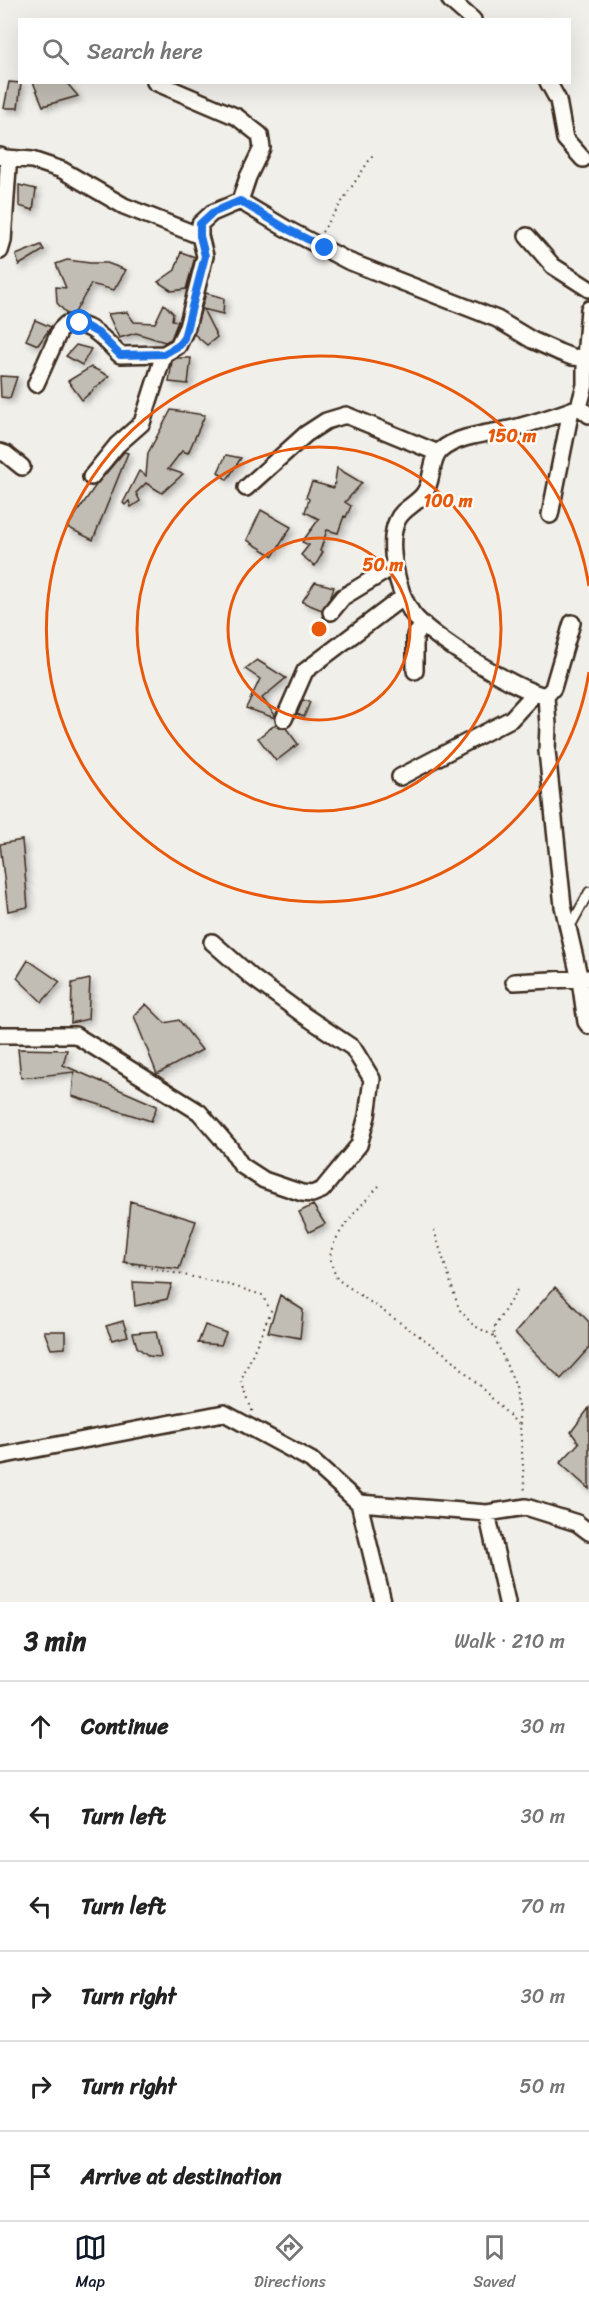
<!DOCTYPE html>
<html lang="en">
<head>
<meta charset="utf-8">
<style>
	:root { --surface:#fff; --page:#f6f6f6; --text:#222; --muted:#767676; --line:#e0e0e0; --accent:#111827 }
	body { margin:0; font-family:Sriracha,sans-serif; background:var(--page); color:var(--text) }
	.stop { position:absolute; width:18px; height:18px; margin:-14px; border:4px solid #1a73e8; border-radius:50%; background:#fff }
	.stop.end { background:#1a73e8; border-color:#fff; box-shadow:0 2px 6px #0008 }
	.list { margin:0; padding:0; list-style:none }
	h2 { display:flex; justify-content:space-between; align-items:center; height:78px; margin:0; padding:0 24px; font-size:26px }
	h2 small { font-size:20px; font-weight:400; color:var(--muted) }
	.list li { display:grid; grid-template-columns:39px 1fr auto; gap:18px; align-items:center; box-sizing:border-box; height:90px; padding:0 24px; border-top:2px solid var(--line) }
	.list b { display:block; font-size:22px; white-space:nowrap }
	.list em { font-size:20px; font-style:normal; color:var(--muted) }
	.icon { flex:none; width:33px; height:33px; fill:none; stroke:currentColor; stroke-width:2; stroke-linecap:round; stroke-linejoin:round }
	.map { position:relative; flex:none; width:589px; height:1602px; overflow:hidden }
	.search { position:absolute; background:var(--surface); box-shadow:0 6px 24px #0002; left:18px; right:18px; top:18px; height:66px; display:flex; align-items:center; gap:15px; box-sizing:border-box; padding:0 21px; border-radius:0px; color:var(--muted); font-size:22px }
	.sheet { height:618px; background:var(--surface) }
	nav { display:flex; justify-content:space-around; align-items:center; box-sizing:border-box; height:84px; border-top:2px solid var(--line); background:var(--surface); font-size:16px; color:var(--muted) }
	nav a { display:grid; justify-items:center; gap:3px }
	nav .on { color:var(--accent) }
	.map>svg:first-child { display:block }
</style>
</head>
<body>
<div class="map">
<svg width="589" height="1602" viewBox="0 0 589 1602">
	<defs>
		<filter id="shadow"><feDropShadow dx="3.5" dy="3.5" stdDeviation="3" flood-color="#0004"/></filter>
	</defs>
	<rect width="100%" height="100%" fill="#f1efea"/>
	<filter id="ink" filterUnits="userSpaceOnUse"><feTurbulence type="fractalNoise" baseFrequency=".0167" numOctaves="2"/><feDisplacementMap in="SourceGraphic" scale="12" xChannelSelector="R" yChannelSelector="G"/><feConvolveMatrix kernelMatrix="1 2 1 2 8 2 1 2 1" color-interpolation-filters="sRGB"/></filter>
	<g filter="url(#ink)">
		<path fill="#c1bcb4" stroke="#3b2a1e" stroke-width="1.5" filter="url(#shadow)" d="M9,82L21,83L18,108H4Z
			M33,82H66L78,96L43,106Z
			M19,185L36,189L33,210L19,206Z
			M41,245L44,250L19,265L16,255Z
			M181,252L195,257L186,289L172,291L158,282L175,270Z
			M67,260L90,263H107L126,270L114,290L91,284L74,314H67L57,303L56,287L66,288L56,264Z
			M206,293L224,298L223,314L203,309L217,337L207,345L194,334Z
			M164,304L173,313L172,320L178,321L171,339L165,342L136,333L119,338L108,314L127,312L134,322L155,323Z
			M35,320L51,327L38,345L26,340Z
			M76,345L91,349L82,365L66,356Z
			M177,358H191L188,384L169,382L172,361Z
			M91,367L109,376L82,400L68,381Z
			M0,376L17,377L10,398L1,397Z
			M171,410L205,415L188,453L182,451L168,469L183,474L162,493L146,483L136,493L140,501L131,507L129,501L125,505L123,503L139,471L146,476L148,453Z
			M124,452L128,453L93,540L67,527L96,485Z
			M226,455L241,458L227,480L218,472Z
			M337,468L362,483L345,502L351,506L346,517L344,516L338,533L327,530L320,551L323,552L315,566L301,555L309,545L302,542L319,519L305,512L309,499L306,497L312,482L334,488Z
			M261,510L291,527L273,556L247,540Z
			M315,582L334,587L331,596L322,610L302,602Z
			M257,660L286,678L262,698L275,715V718L246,708L260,679L245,669Z
			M303,700L310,702L304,717L297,714Z
			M276,724L281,728H286L298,744L276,761L258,738Z
			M22,840L28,907L8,911L0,844Z
			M28,960L60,982L42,1002L17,978Z
			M90,979L88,1019L71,1023L72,983Z
			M146,1004L165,1023L179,1020L202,1050L157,1074L134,1016Z
			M18,1049L67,1050L63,1065L157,1106L151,1121L72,1096L74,1072L21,1078Z
			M130,1201L196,1221L179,1269L124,1262Z
			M313,1205L325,1224L309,1232L299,1212Z
			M133,1282L172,1284L167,1299L135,1306Z
			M555,1287L589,1322V1348L561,1379L515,1333Z
			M280,1295L303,1310L300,1338L268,1332Z
			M123,1321L128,1336L112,1340L106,1326Z
			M205,1325L226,1333L221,1345L198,1343Z
			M44,1331H65V1348L51,1349Z
			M156,1331L161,1357L149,1356L137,1347L133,1333Z
			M589,1408V1489L560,1463L579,1443L571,1432Z"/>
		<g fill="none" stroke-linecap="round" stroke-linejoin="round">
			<defs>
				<path id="lane" d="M570,927L589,892"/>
				<path id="street" d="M450,0L473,20
					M548,82L558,100L565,139L583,159
					M0,156L7,159L8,168L3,241L0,251
					M6,158L32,160L62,170L124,206L200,236
					M240,201L285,228L348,261L497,319L532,340L559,352L572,357L585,358
					M527,236L553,266L589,289
					M589,309L585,358V385L579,407L589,415
					M36,384L60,330L66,324C90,321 104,339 120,355L164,354
					M0,452L6,454L22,467
					M91,477L117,445L142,423L164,354L178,346L187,327L205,256L200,236V224L212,213L240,201L248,177L262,148L260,135L237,117L155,82
					M246,488L306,434L326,421L346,415L438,453
					M550,515L571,410
					M331,612L343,597L394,566
					M572,623L553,688L546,696C518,691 428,636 412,613C398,592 386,545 397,521C402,508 418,504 425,492C433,481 430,459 441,450C461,434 490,434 514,428C536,422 558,415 579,407
					M415,671V635L424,625
					M546,696L548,725L547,751L563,906L580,980L586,1022L589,1026
					M284,719L305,671L403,597
					M400,777L511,719L534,694
					M514,982L589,978
					M0,1035H75L199,1112L230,1148L241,1165L264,1180L302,1193L312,1194L322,1190L359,1145L367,1116L372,1079L353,1048L305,1016L253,978L212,942
					M0,1456L224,1413L311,1460L359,1503L383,1602
					M359,1503L487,1513L526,1507L577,1523L589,1532
					M487,1513L507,1602"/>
			</defs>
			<use href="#lane" stroke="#3b2a1e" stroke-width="12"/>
			<use href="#street" stroke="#3b2a1e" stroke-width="20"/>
			<path stroke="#3b2a1e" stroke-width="2" stroke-dasharray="1.5 4.5" stroke-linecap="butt" d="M322,232L374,153
				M379,1186C365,1201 335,1232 331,1252C329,1261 334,1271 337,1279L451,1358L520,1426L525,1493
				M434,1230L459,1309L473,1325L494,1336
				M127,1263L230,1285L262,1295L271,1311L241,1381L253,1413
				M517,1290L495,1326L494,1336L516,1387L520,1426"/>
			<use href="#lane" stroke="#fdfcf7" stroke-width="8"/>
			<use href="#street" stroke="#fdfcf7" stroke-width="15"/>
		</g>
	</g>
	<g fill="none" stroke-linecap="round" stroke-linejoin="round" filter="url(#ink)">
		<path stroke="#1a73e8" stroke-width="8" d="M80,323L98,333L120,355L164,354L178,346L184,338L205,256L200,236V224L212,213L240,201L285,228L325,248"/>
	</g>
	<g fill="none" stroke="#e8590c" stroke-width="3">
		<circle cx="319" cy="629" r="91"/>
		<circle cx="319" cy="629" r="182"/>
		<path d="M589 672A273 273 0 1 1 589 586"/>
	</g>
	<circle cx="319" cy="629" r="9" fill="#e8590c" stroke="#fdfcf7" stroke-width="3"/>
	<g font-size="18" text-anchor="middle" font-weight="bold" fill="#e8590c" stroke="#fdfcf7" stroke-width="4.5" stroke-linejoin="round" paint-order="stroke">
		<text x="512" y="442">150 m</text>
		<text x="448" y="507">100 m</text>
		<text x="383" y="571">50 m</text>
	</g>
</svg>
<div class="stop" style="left:80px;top:323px"></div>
<div class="stop end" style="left:325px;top:248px"></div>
<div class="search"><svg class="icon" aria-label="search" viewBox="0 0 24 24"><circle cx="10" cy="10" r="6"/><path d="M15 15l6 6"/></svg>Search here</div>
</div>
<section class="sheet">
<h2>3 min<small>Walk · 210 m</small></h2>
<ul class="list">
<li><svg class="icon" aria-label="ahead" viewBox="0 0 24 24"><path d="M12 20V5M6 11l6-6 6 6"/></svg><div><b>Continue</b></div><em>30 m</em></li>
<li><svg class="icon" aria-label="left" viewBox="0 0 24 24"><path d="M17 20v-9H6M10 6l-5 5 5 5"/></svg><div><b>Turn left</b></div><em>30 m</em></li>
<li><svg class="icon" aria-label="left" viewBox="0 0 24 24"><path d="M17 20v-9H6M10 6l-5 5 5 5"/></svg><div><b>Turn left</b></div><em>70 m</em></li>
<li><svg class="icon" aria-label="right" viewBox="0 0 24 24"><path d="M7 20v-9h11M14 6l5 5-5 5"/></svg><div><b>Turn right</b></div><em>30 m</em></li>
<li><svg class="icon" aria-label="right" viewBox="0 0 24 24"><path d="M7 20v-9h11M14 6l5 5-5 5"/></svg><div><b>Turn right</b></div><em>50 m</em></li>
<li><svg class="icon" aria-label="arrive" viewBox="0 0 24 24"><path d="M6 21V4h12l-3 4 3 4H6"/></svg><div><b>Arrive at destination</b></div></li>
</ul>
</section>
<nav>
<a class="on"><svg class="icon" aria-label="map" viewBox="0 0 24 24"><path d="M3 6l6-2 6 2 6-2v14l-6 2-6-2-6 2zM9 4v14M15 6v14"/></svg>Map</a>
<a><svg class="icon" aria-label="directions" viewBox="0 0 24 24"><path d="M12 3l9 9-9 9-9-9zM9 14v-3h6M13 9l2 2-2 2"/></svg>Directions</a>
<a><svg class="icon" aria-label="saved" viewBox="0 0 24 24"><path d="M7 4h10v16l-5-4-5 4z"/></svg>Saved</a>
</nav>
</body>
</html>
